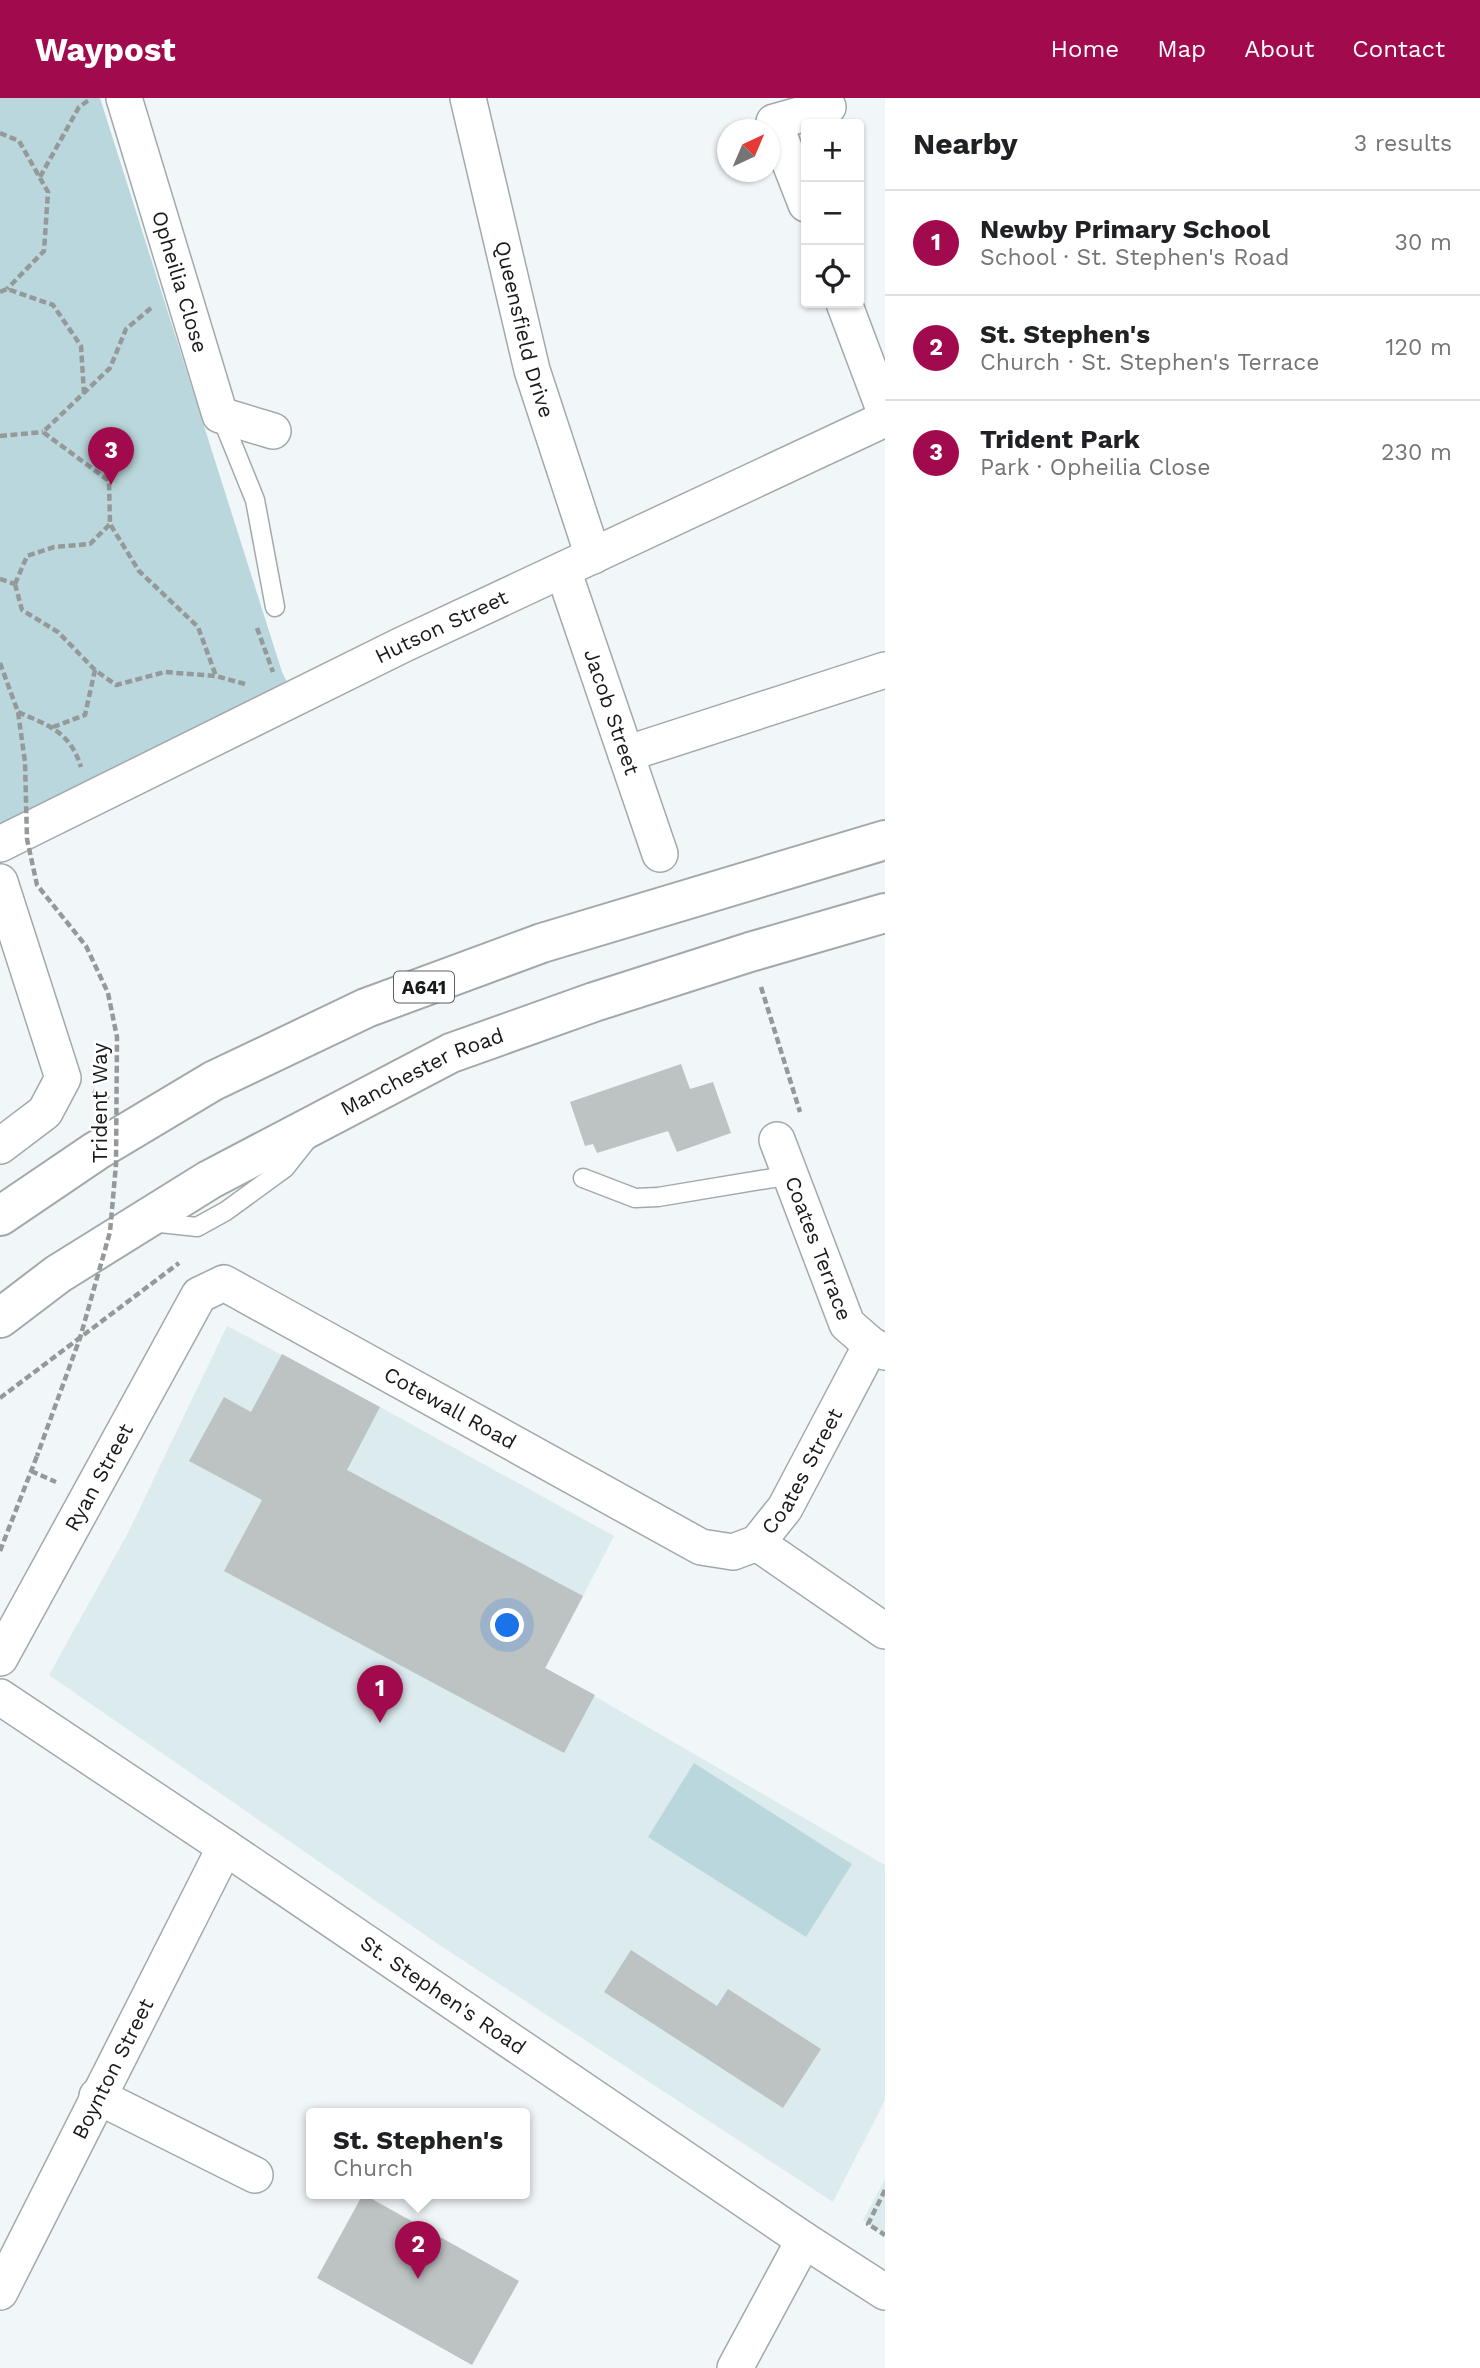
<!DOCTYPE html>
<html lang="en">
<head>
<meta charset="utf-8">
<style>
	:root { --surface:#fff; --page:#f6f6f6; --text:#202124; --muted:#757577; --line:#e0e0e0; --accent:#a10b4d }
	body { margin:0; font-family:"Work Sans",sans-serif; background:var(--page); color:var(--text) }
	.controls { position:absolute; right:21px; top:21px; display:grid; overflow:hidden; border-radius:7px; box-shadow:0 2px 5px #0004 }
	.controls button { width:63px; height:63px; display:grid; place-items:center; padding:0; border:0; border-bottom:2px solid var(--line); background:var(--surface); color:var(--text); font:35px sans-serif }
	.compass { position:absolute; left:717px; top:21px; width:63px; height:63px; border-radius:50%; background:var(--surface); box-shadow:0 2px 5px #0004; rotate:44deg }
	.you { position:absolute; left:508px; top:1528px; width:24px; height:24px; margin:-18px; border:5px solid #fff; border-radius:50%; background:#1a73e8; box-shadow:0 0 0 10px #1a73e833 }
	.badge { display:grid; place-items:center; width:46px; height:46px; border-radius:50%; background:var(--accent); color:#fff; font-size:23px; font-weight:700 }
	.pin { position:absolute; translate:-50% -58px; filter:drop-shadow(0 2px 4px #0008) }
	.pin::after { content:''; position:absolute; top:37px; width:24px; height:21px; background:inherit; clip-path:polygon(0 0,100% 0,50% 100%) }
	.popup { position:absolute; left:306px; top:2010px; width:224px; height:91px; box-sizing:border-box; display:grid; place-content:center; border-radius:7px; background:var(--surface); filter:drop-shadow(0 2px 5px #0005); font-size:23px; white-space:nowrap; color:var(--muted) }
	.popup b { font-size:26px; color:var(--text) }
	.popup::after { content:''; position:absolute; left:50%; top:100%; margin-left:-14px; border:14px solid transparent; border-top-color:var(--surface) }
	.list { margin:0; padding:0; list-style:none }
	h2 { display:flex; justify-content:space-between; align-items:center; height:91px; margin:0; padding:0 28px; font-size:30px }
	h2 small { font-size:23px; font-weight:400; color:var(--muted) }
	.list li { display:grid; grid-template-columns:46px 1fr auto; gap:21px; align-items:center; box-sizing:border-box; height:105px; padding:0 28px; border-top:2px solid var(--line) }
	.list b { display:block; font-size:26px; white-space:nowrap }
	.list p { margin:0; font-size:23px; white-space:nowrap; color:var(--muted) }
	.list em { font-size:23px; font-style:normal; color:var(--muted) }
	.icon { flex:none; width:38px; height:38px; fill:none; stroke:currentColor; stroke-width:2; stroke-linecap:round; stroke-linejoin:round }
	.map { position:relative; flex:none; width:885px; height:2270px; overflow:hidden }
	header { display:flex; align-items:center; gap:42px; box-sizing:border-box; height:98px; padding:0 35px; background:var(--accent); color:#fff }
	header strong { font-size:33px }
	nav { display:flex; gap:38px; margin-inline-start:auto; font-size:24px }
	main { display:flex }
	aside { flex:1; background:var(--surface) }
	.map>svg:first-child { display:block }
</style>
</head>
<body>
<header>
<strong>Waypost</strong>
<nav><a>Home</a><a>Map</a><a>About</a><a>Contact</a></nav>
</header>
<main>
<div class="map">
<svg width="885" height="2270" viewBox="0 0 885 2270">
	<rect width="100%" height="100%" fill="#f1f6f8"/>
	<path fill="#dcebee" d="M227,1228L380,1309L614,1438L546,1570L885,1767V2002L833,2104L441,1848L49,1577L128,1435Z
		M885,2081V2137L863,2122Z"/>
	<path fill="#b9d7dc" d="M0,0H100L282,574L295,601L0,746Z
		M694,1665L852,1766L806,1839L648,1739Z"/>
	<path fill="#bdc2c3" d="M681,966L690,991L713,984L731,1035L677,1054L668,1033L597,1055L593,1046L585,1048L570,1004Z
		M282,1256L380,1309L347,1372L583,1498L545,1570L595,1597L564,1655L224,1473L262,1402L189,1363L224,1299L251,1314Z
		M631,1852L717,1908L728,1891L821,1951L783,2010L604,1894Z
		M363,2096L519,2183L472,2267L317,2180Z"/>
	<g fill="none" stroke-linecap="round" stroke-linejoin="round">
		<defs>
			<path id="service" d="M221,318L255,402L275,509
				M583,1080L635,1100L658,1099L791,1077
				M151,1124L197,1129L226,1113L285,1070L308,1041"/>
			<g id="minor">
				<path id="s1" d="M124,0L220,317L273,333"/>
				<path id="s2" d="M468,0L532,272L593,458"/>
				<path d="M806,106L774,24L828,9"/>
				<path d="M844,205L885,314"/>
				<path id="s3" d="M563,472L660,756"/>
				<path d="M626,656L885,572"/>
				<path id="s4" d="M0,746L402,547L885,321"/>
				<path d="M0,784L63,980L45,1014L0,1048"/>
				<path id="s5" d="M777,1042L847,1226L871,1247L885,1254"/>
				<path d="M757,1445L885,1533"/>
				<path id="s6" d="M0,1560L199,1197L224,1185L701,1449L733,1454L757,1445L785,1410L871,1247"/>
				<path id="s7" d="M0,1599L225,1749L804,2142L885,2194"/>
				<path d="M97,1998L255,2077"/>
				<path id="s8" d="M0,2194L225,1749"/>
				<path d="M735,2270L804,2142"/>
			</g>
			<g id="primary">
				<path d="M0,1118L96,1053L213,983L366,910L542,845L885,742"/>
				<path id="s9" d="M0,1220L58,1176L209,1082L451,955L594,904L750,854L885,815"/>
			</g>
		</defs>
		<use href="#service" stroke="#a3a9aa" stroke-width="21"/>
		<use href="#minor" stroke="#a3a9aa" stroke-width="38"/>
		<use href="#primary" stroke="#a3a9aa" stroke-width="42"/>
		<path stroke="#95999a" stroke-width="4.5" stroke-dasharray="7 3.5" stroke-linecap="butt" d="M0,35L19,43L48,94L44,153L7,191
			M40,79L79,9L89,2
			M0,194L7,191L53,207L81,248L84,296
			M151,210L126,231L110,270L43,334L109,383L110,426L139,473L198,529L216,578
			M0,338L43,334
			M0,481L15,486
			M15,486L22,512L58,534L95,572L116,587L165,574L216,578L245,586
			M15,486L27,458L54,449L90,446L110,426
			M257,530L273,574
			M18,614C50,628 70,634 81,669
			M53,629L85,617L95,572
			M761,889L800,1014
			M93,993L110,1001
			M0,1300L179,1165
			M31,1373L56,1384
			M0,1453L37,1358
			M885,2092L868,2126L885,2137"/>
		<use href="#service" stroke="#fff" stroke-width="18"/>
		<use href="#minor" stroke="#fff" stroke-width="35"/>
		<use href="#primary" stroke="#fff" stroke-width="38"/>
		<path stroke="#95999a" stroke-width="4.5" stroke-dasharray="7 3.5" stroke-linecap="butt" d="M0,565L18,614L25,664L27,741L37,787L86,848L108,895L117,939L116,1066L110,1134L80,1240L37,1358"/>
	</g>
	<g text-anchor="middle" stroke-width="5" stroke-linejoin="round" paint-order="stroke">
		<rect fill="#fff" stroke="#5d5f5f" stroke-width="2" x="394" y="873.5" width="60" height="31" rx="5"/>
		<g font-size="19" font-weight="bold" fill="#181a1a">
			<text x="424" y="896">A641</text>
		</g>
		<g font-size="21" fill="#181a1a" stroke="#fff">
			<text dy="7" stroke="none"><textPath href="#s1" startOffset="192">Opheilia Close</textPath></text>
			<text dy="7" stroke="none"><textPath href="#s2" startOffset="238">Queensfield Drive</textPath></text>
			<text dy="7" stroke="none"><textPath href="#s4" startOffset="492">Hutson Street</textPath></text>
			<text dy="7" stroke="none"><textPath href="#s3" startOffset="150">Jacob Street</textPath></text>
			<text dy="7" stroke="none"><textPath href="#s9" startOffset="490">Manchester Road</textPath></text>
			<text transform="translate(100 1005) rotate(-90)" y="7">Trident Way</text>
			<text dy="7" stroke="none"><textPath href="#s5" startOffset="116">Coates Terrace</textPath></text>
			<text dy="7" stroke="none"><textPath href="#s6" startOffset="700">Cotewall Road</textPath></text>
			<text dy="7" stroke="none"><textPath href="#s6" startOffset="1130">Coates Street</textPath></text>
			<text dy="7" stroke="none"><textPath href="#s6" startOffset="206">Ryan Street</textPath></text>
			<text dy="7" stroke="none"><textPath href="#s7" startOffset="534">St. Stephen's Road</textPath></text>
			<text dy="7" stroke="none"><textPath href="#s8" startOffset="250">Boynton Street</textPath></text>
		</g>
	</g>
</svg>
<div class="controls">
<button>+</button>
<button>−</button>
<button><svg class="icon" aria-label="locate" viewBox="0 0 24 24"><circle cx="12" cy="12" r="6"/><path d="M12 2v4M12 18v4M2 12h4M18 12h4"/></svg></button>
</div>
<svg class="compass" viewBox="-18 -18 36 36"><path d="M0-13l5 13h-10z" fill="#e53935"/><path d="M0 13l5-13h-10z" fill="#757577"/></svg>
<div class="you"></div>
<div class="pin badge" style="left:380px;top:1625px">1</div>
<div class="pin badge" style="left:418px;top:2181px">2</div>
<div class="popup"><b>St. Stephen's</b>Church</div>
<div class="pin badge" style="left:111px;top:387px">3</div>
</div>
<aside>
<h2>Nearby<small>3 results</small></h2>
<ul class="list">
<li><span class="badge">1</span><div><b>Newby Primary School</b><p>School · St. Stephen's Road</p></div><em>30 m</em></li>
<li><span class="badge">2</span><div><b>St. Stephen's</b><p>Church · St. Stephen's Terrace</p></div><em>120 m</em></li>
<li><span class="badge">3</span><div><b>Trident Park</b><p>Park · Opheilia Close</p></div><em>230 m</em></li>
</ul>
</aside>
</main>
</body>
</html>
